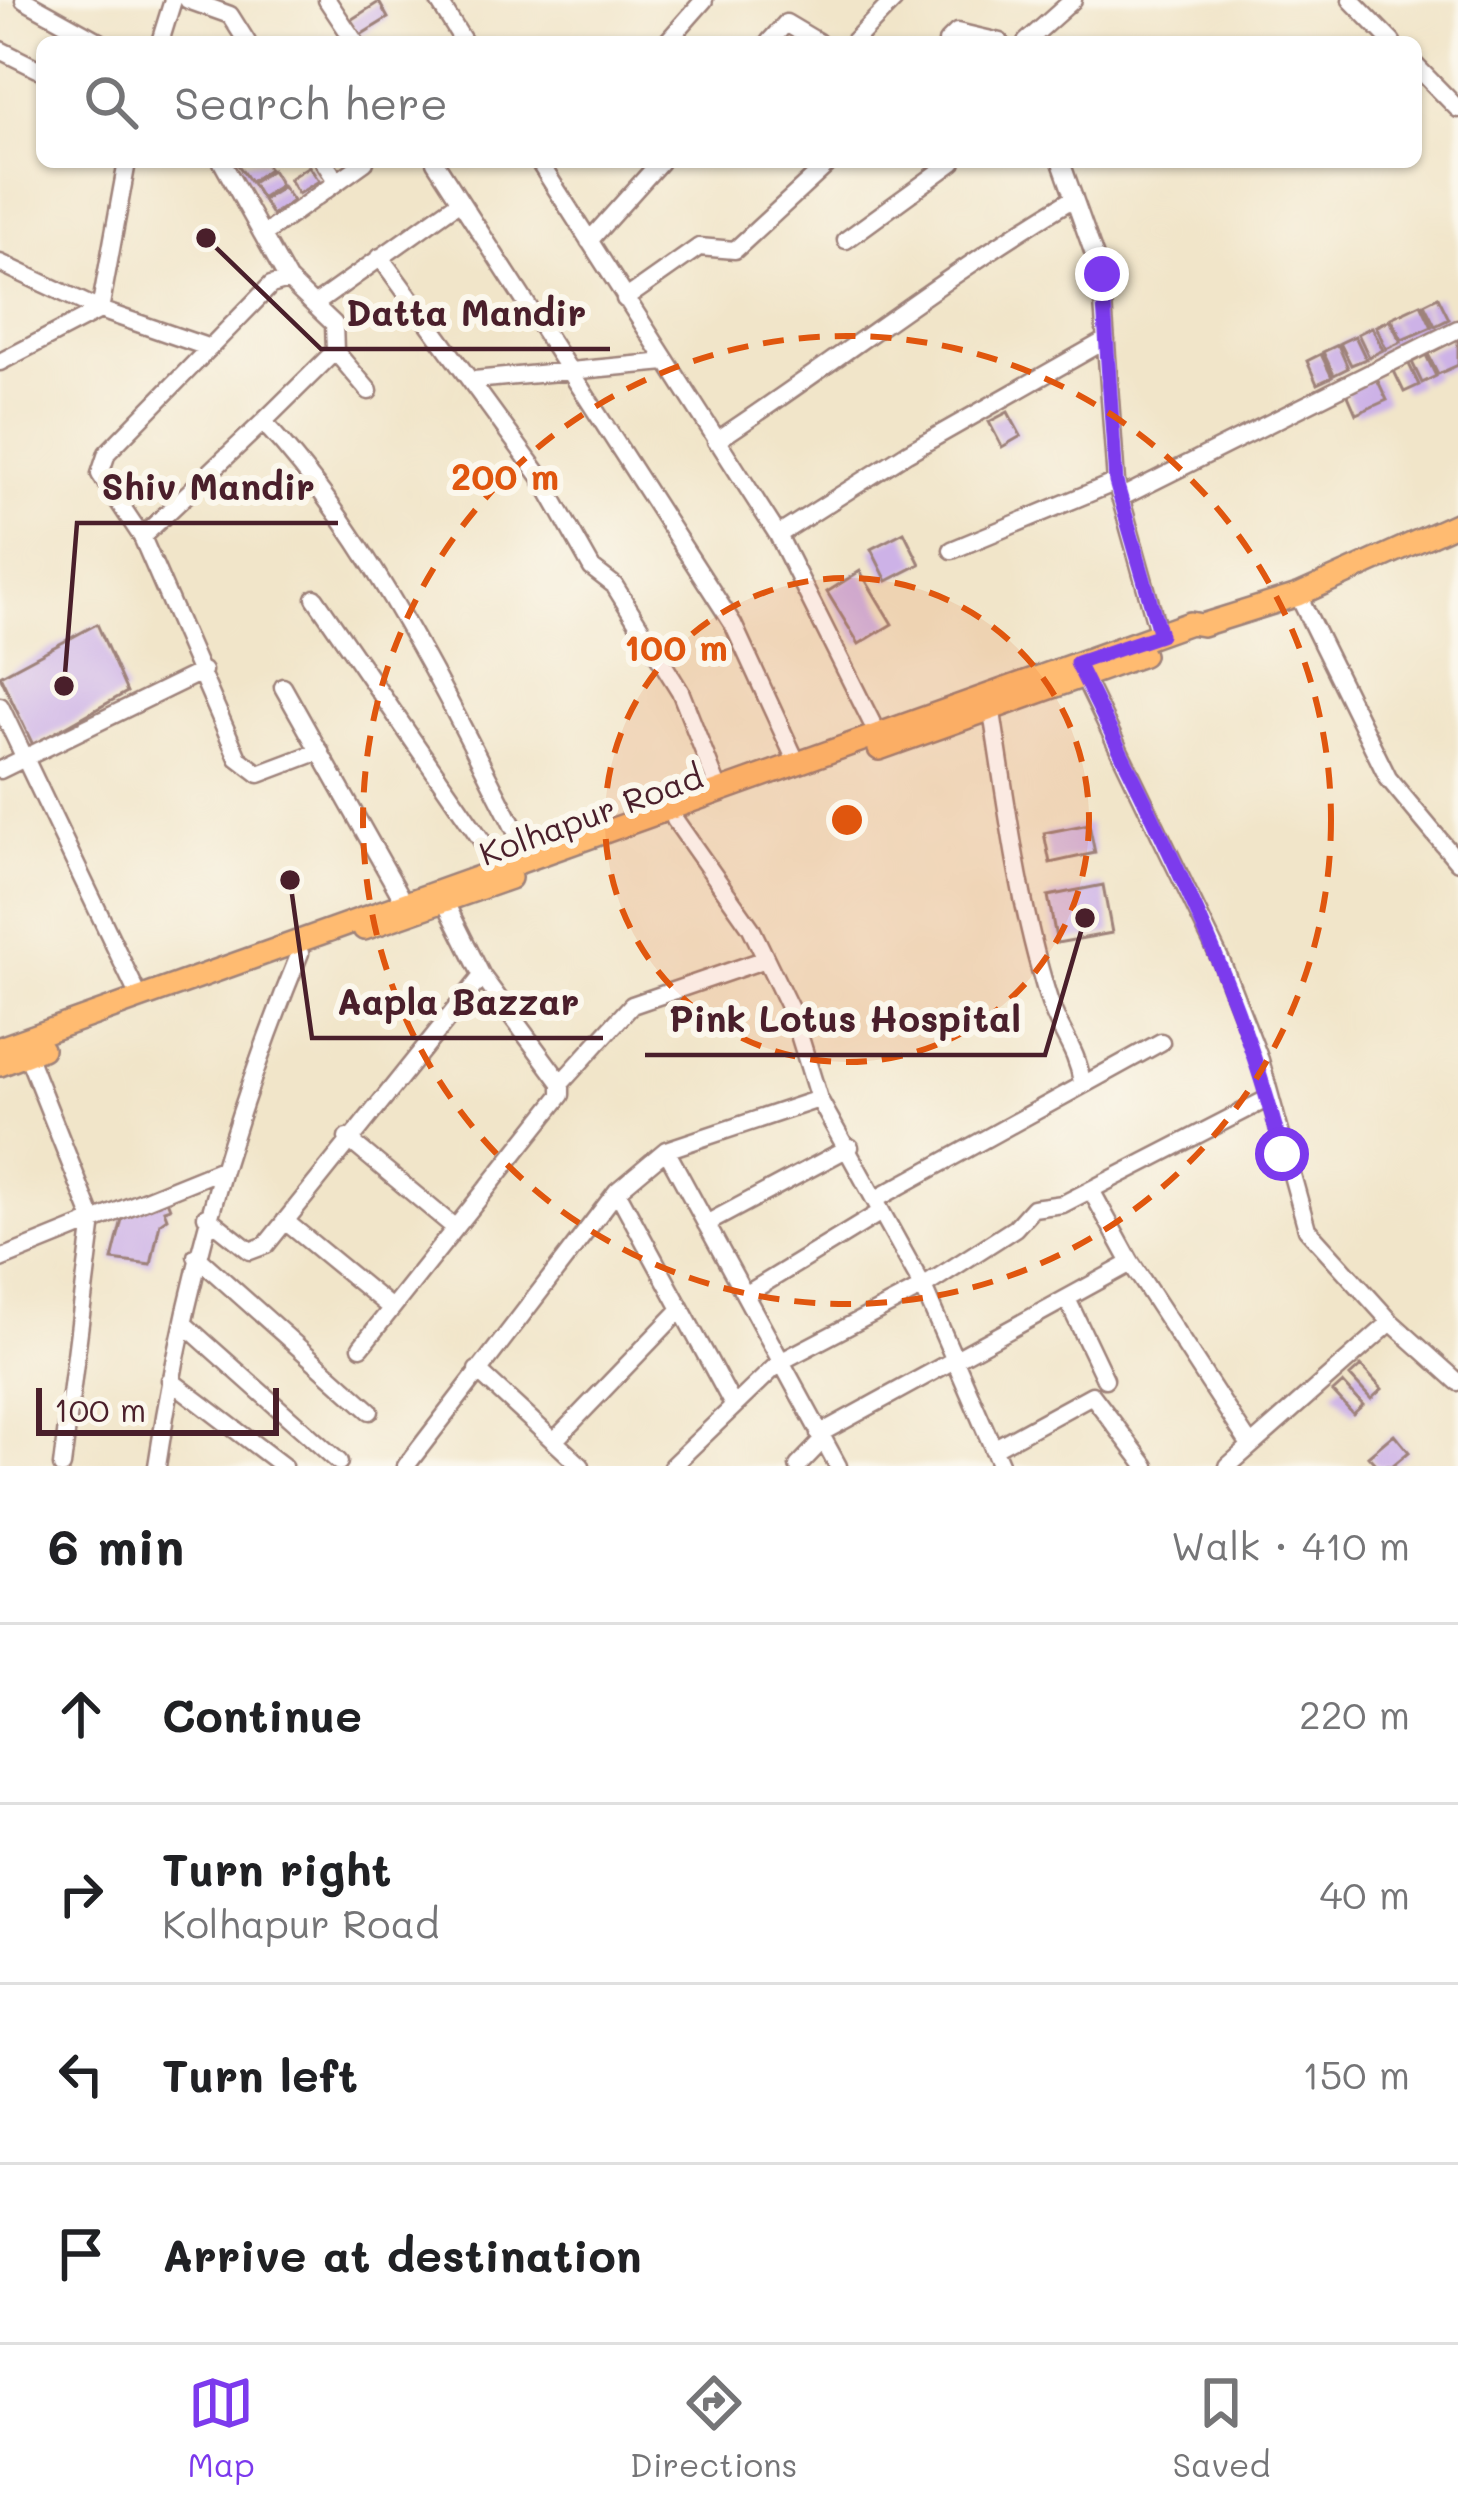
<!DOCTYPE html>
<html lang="en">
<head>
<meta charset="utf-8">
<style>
	:root { --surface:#fff; --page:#f2f2f2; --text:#202124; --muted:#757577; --line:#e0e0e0; --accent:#7c3aed }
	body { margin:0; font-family:Mali,sans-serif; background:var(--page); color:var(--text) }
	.scale { position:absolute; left:36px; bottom:30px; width:243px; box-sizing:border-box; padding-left:12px; border:6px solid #4a1f2b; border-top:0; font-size:33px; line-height:42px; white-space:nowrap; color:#4a1f2b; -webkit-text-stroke:9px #fbf7ec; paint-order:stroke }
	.stop { position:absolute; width:36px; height:36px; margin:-27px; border:9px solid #7c3aed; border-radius:50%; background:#fff }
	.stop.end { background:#7c3aed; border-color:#fff; box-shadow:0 3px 12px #0008 }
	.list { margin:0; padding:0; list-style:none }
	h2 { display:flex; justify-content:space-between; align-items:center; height:156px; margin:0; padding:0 48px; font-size:51px }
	h2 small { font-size:39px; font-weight:400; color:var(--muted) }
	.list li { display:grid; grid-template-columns:78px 1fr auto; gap:36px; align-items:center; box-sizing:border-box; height:180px; padding:0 48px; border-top:3px solid var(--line) }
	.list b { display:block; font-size:45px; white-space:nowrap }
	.list p { margin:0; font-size:39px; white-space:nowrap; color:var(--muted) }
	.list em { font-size:39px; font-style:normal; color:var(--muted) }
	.icon { flex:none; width:66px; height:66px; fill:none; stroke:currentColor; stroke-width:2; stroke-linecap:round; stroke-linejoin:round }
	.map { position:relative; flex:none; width:1458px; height:1466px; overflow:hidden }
	.search { position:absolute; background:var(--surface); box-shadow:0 3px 9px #0004; left:36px; right:36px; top:36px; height:132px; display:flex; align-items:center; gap:30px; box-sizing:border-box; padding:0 42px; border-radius:18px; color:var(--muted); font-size:45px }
	.sheet { height:876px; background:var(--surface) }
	nav { display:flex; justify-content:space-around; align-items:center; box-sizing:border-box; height:168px; border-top:3px solid var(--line); background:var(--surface); font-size:33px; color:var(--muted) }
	nav a { display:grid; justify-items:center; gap:6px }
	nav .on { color:var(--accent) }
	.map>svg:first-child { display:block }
</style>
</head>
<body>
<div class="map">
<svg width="1458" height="1466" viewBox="0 0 1458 1466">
	<rect width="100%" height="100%" fill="#fbf7ec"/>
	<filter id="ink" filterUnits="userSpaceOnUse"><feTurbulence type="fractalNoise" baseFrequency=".00833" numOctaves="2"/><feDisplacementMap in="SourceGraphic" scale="24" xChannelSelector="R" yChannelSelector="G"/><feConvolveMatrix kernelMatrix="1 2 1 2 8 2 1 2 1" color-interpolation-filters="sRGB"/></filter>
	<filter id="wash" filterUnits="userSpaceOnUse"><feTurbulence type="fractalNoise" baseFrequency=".004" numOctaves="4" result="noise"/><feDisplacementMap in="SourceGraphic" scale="48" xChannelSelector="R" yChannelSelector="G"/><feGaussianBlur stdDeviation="2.7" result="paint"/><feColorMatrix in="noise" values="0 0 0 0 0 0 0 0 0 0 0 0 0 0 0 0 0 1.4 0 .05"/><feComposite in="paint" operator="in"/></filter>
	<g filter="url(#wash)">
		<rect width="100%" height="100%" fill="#f1e5c9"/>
		<g id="blocks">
			<path fill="#cdb2e7" d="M379,2L388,18L357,37L349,21Z
				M236,162H265L269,169L250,182Z
				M309,166L319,181L298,194L289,179Z
				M272,170L281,185L261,198L252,183Z
				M283,187L293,201L272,215L263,200Z
				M1438,297L1449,319L1435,326L1424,304Z
				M1421,304L1432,327L1402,340L1391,318Z
				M1390,320L1401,342L1386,349L1376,326Z
				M1372,327L1383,350L1369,357L1358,334Z
				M1355,336L1366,359L1351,365L1340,343Z
				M1458,337V365L1438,374L1427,352Z
				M1338,345L1348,368L1334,375L1323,352Z
				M1425,353L1436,376L1422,383L1411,360Z
				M1321,354L1332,377L1317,384L1307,361Z
				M1408,362L1419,385L1404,392L1393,369Z
				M1376,377L1387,400L1356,414L1346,391Z
				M1008,412L1021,436L1002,447L989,422Z
				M904,532L920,564L887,581L871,549Z
				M860,571L892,624L859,644L827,592Z
				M97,624L127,692L33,745L0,676Z
				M1089,824L1095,853L1050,863L1044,833Z
				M1103,885L1112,933L1057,943L1048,896Z
				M165,1195L170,1208L164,1210L167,1218L160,1223L151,1265L112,1260L123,1215Z
				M1361,1366L1382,1389L1371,1399L1350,1376Z
				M1343,1383L1363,1405L1353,1414L1333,1392Z
				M1394,1434L1409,1452L1392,1466H1377L1368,1456Z"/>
		</g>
	</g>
	<g filter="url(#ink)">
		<use href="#blocks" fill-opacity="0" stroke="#9e827a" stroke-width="3"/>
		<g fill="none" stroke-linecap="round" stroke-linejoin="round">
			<defs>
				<path id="minor" d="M24,0L100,42
					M188,0L230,15L247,42
					M327,0L355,42
					M438,0L464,42
					M1351,0L1392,42
					M160,42L173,0
					M667,42L704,0
					M769,42L786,23L818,42
					M853,42L894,0
					M947,42L957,32L1000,42
					M1026,42L1073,0
					M0,50L42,71
					M1416,66L1458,109
					M222,162L288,280
					M324,162L337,182
					M435,162L733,624L797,763
					M539,162L778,535L878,735
					M1061,162L1101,274L1116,482L1159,635
					M263,235L365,162
					M846,240L953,162
					M589,241L660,162
					M380,257L540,476L592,568L614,585L680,691L719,790
					M0,263L100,310L210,348
					M625,299L699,247L735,250L830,162
					M314,305L460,201
					M335,351L369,391
					M0,362L100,310L127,162
					M474,380L666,362
					M263,422L142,537L100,474L107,453L271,285L288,280L334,324L335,351L263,422C375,541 454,712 529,857
					M716,441C837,361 950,272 1074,198
					M1120,498L1458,329
					M778,535L907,453L1106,340
					M142,537L238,758L259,774L320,751
					M952,550L1116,482
					M1298,595L1388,778L1458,862
					M315,598L500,867
					M1078,665L1222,963L1260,1060L1307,1229L1391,1322L1228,1466
					M283,687L403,900
					M0,706L139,997
					M992,712C1007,808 1019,904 1048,997C1057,1029 1077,1048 1082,1082
					M0,770L203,671
					M675,820L751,928L793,1015L819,1099L923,1287L1001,1466
					M27,1054L93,1220L62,1466
					M561,1083L632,1005L766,959
					M347,1138L454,1227
					M666,1150L838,1466
					M1091,1190L1131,1263L1250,1445
					M617,1191L732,1403
					M876,1199L1161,1042
					M206,1216L250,1251L266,1245L482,976
					M285,1221L391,1308
					M706,1224L850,1147
					M196,1256L370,1411
					M0,1259L222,1169
					M745,1295L881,1212
					M1067,1299L1105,1379
					M1391,1322L1458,1382
					M184,1324L339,1462
					M361,1347L561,1095V1083L482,976L439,890
					M477,1370L581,1466
					M170,1380L283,1466
					M819,1434L1131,1263
					M555,1440L681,1309
					M993,1449L1092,1395L1146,1466
					M157,1466C183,1289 232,1119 300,953
					M406,1466L617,1191L666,1150L819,1099
					M672,1466L780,1362L923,1287L1015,1228L1033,1208L1063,1204L1269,1098
					M798,1466L823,1440"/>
				<path id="major" d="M879,749L1143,655
					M364,929L510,878
					M0,1048L1190,623L1202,625L1298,595L1458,523
					M0,1065L42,1049"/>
			</defs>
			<use href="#minor" stroke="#9e827a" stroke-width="21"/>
			<use href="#major" stroke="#9e827a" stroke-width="26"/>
			<use href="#minor" stroke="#fff" stroke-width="16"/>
			<use href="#major" stroke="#ffbb71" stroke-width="21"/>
		</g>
	</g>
	<g fill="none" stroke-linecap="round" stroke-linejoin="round" filter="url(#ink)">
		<path stroke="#7c3aed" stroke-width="15" d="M1102,274L1116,482L1160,635L1077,663C1155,823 1240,980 1282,1154"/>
	</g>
	<circle cx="847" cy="820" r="242" fill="#e0560e" fill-opacity=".12"/>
	<g fill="none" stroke="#e0560e" stroke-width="6" stroke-dasharray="21 15">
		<circle cx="847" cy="820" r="242"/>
		<circle cx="847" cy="820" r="484"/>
	</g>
	<g text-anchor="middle" stroke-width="12" stroke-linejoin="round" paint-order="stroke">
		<g font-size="33" fill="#4a1f2b" stroke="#fbf7ec">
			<text transform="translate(591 815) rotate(-20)" y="12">Kolhapur Road</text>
		</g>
	</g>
	<circle cx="847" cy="820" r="18" fill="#e0560e" stroke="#fbf7ec" stroke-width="6"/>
	<g font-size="36" text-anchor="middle" font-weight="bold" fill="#e0560e" stroke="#fbf7ec" stroke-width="12" stroke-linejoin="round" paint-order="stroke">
		<text x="505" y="490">200 m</text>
		<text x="676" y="661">100 m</text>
	</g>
	<path fill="none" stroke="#4a1f2b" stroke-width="4.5" d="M206 238L321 349H610M64 686L77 523H338M290 880L312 1038H603M1085 918L1045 1055H645"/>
	<g fill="#4a1f2b" stroke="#fbf7ec" stroke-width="4.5">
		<circle cx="206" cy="238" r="12"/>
		<circle cx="64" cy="686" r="12"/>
		<circle cx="290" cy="880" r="12"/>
		<circle cx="1085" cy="918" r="12"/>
	</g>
	<g font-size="36" text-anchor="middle" font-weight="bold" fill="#4a1f2b" stroke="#fbf7ec" stroke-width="12" stroke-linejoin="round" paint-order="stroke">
		<text x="466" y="326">Datta Mandir</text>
		<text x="208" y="500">Shiv Mandir</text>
		<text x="458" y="1015">Aapla Bazzar</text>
		<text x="845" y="1032">Pink Lotus Hospital</text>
	</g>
</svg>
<div class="scale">100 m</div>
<div class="stop" style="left:1282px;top:1154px"></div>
<div class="stop end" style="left:1102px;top:274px"></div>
<div class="search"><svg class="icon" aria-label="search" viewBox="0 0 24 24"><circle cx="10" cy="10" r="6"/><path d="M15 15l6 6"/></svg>Search here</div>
</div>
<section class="sheet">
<h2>6 min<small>Walk · 410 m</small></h2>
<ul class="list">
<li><svg class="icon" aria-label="ahead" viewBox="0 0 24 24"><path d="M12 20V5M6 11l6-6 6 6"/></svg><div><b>Continue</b></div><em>220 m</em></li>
<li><svg class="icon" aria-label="right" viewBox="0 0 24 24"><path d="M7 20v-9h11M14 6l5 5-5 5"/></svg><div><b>Turn right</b><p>Kolhapur Road</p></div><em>40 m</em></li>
<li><svg class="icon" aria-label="left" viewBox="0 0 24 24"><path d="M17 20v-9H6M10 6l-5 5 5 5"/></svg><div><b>Turn left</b></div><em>150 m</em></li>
<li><svg class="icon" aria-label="arrive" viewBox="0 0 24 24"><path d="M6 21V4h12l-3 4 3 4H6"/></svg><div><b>Arrive at destination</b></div></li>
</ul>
</section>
<nav>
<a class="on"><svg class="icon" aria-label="map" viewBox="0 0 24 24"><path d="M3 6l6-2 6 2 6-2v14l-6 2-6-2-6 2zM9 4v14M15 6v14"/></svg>Map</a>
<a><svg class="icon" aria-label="directions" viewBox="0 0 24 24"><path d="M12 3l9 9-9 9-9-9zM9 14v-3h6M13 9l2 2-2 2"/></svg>Directions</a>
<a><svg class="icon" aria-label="saved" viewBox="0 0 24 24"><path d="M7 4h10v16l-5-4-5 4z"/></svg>Saved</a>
</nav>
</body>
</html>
